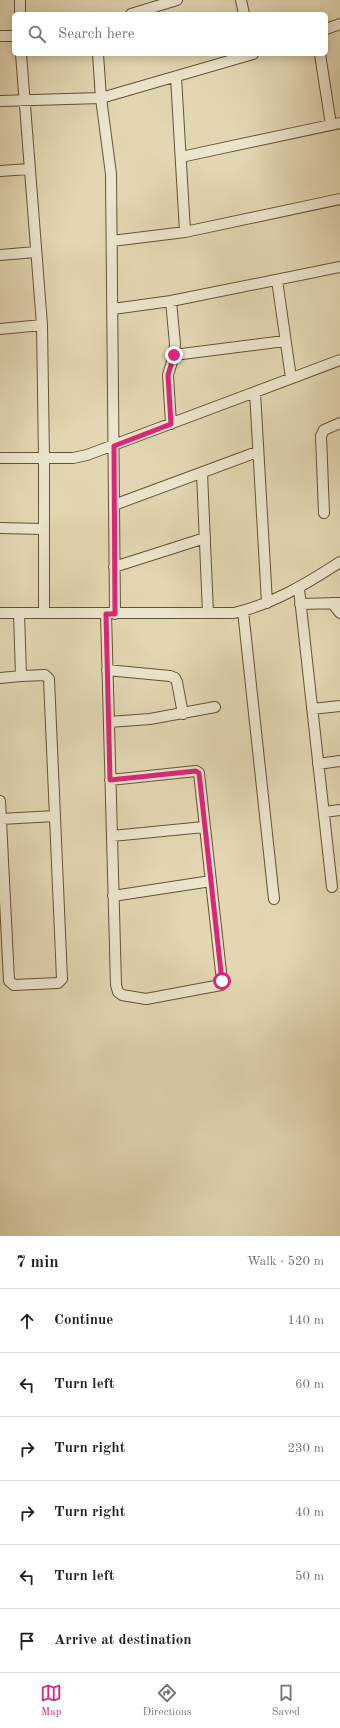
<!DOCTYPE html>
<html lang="en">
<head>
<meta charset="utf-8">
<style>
	:root { --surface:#fff; --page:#f6f6f6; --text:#202124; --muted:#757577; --line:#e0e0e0; --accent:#db2777 }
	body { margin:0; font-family:"Old Standard TT",serif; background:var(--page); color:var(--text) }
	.stop { position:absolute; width:12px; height:12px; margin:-9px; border:3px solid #db2777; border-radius:50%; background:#fff }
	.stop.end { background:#db2777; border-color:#fff; box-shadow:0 1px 4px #0008 }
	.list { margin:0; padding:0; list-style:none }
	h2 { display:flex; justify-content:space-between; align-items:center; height:52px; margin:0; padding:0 16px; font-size:17px }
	h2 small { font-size:13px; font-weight:400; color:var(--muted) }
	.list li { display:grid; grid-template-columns:26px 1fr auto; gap:12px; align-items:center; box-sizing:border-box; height:64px; padding:0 16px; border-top:1px solid var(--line) }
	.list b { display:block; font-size:15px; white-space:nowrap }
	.list em { font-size:13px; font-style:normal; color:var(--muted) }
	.icon { flex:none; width:22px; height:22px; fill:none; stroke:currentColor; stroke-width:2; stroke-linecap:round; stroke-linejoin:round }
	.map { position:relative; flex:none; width:340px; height:1236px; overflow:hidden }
	.search { position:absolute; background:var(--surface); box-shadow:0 2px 10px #0003; left:12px; right:12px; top:12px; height:44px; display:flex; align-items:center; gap:10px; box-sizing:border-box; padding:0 14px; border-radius:6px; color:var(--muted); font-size:15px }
	.sheet { height:436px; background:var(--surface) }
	nav { display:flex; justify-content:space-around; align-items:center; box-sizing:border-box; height:56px; border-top:1px solid var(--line); background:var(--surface); font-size:11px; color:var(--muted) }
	nav a { display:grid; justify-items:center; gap:2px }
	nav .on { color:var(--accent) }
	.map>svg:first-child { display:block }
</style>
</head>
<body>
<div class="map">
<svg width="340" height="1236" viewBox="0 0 340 1236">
	<rect width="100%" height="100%" fill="#e2d7b2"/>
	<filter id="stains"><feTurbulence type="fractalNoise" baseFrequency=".005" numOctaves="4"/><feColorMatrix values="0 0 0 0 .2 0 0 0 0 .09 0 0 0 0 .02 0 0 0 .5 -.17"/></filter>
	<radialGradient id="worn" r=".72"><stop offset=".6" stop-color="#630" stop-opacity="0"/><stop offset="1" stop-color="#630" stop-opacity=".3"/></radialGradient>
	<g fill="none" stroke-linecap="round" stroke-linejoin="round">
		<defs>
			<path id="street" d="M20,0V14
				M241,0L244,14
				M131,14L177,0
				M326,29L340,24
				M0,36H14
				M21,54L42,325L44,458V613
				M98,54L101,98L253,54
				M320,54L331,125
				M176,77L185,232
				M0,101L101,98L111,174L115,614
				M181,157L340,123
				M0,171L29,169
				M112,241L185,232L340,199
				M0,255L36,252
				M277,280L291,378
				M171,301L175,344L174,355L168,375L171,424
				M113,309L171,301L340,267
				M0,329L42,325
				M174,355L285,341
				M255,392L267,603
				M0,458H73L87,455L340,360
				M202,473L208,613
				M114,505L257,452
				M324,513L321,436L324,430L340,423
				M0,528L43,529
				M114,567L205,538
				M299,589L332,887
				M332,603L340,613
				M300,604L340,603
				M243,611L274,899
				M0,613H234C273,604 306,584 340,562
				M106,614C109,738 112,862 116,985L118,992L122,995L146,999L221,985L222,981L199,773L196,771L110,780
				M107,670L170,676L175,678L177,682L183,714
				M0,678L21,676
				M312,709L340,706
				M109,722L150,719L215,707
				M318,764L340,761
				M0,801L9,981L14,985L58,983L62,979L49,679L45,675L21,676L19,613
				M324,812L340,810
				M1,819L55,816
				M112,836L204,827
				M113,896L211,881"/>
		</defs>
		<use href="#street" stroke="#645237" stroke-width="12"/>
		<use href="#street" stroke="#ece5cd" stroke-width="10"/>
	</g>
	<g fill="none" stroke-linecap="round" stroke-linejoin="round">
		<path stroke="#db2777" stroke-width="5" d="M174,355L168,375L171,424L114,446L115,614H106L110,780L196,771L199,773L222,981"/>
	</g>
	<rect width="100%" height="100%" filter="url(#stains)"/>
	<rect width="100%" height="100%" fill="url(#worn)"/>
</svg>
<div class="stop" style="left:222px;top:981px"></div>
<div class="stop end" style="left:174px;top:355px"></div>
<div class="search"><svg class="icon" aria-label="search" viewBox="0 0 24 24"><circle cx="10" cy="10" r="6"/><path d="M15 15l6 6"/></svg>Search here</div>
</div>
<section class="sheet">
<h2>7 min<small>Walk · 520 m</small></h2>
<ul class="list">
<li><svg class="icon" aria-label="ahead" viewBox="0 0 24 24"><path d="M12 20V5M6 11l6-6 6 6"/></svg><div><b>Continue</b></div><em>140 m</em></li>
<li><svg class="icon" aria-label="left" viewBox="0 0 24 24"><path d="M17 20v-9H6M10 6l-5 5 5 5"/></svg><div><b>Turn left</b></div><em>60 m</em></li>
<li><svg class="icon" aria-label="right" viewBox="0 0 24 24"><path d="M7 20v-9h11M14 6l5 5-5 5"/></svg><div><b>Turn right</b></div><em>230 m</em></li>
<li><svg class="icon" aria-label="right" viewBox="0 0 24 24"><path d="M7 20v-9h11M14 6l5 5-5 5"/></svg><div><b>Turn right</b></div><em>40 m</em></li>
<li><svg class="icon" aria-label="left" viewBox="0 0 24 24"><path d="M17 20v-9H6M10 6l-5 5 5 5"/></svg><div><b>Turn left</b></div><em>50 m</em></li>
<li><svg class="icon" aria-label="arrive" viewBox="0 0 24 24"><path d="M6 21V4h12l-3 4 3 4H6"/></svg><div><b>Arrive at destination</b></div></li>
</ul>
</section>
<nav>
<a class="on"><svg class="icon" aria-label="map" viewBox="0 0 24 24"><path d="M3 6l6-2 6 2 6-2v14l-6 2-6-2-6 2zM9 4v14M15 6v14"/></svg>Map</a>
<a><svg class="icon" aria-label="directions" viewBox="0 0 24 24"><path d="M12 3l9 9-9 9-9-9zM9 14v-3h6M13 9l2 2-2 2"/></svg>Directions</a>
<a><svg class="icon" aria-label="saved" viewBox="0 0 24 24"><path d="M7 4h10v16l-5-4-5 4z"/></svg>Saved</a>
</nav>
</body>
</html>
